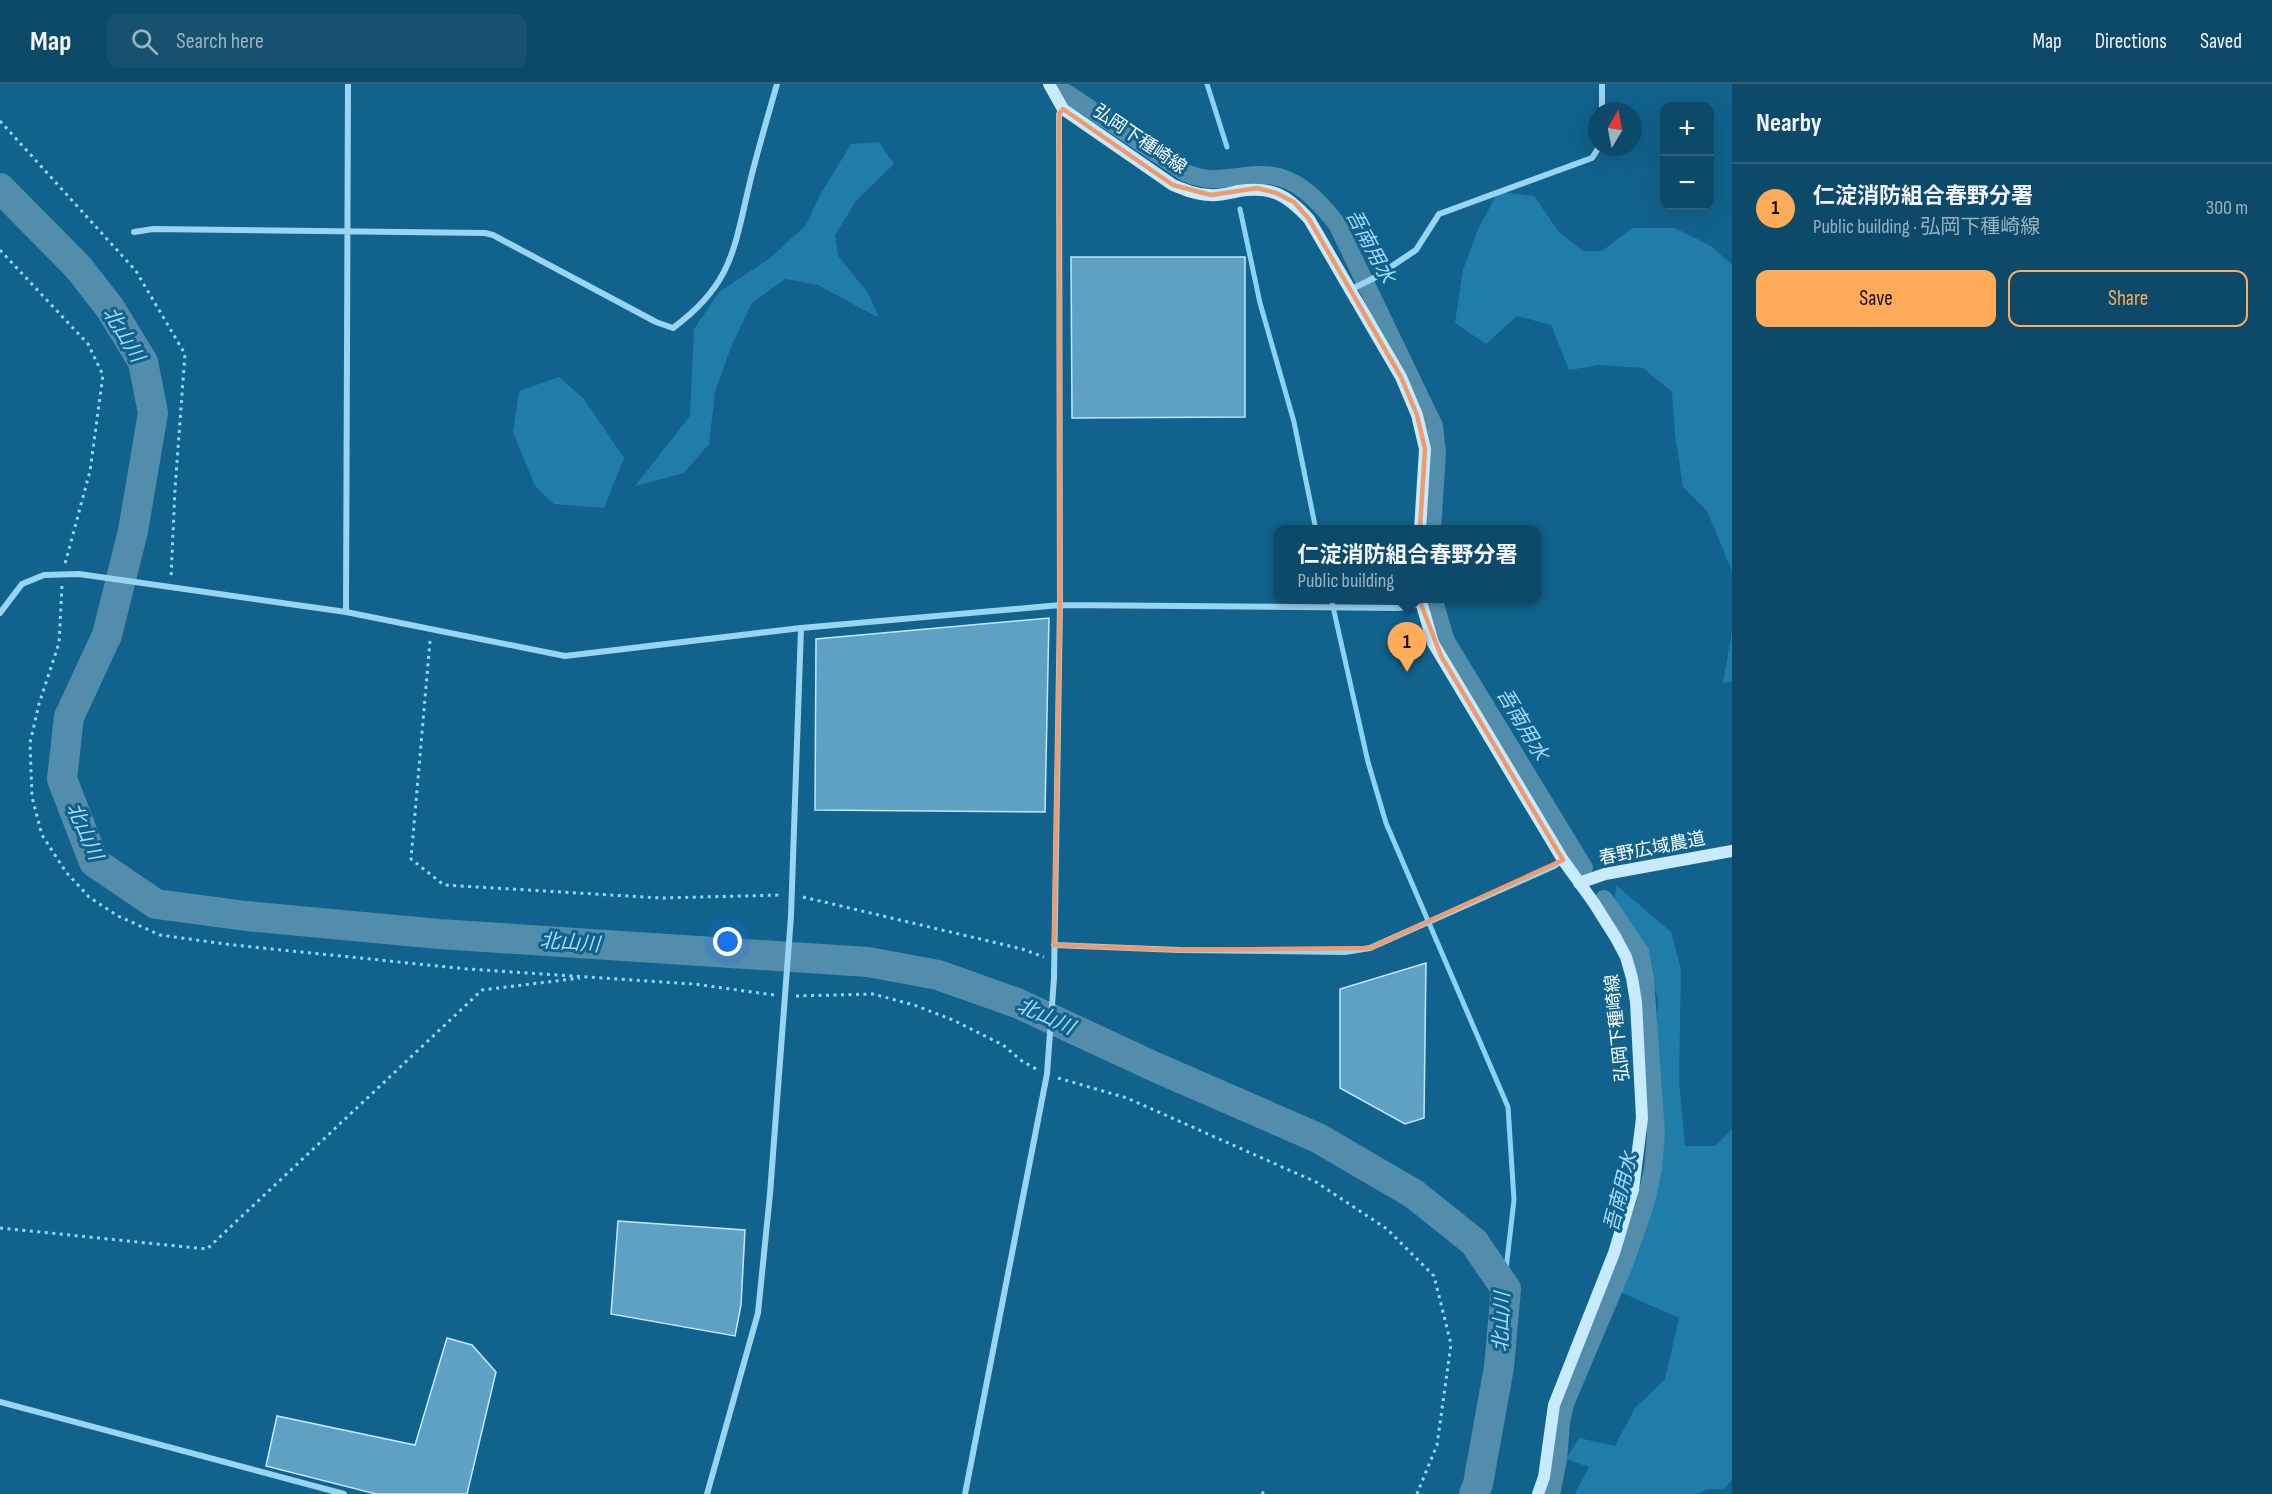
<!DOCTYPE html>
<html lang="en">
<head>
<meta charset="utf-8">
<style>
	:root { --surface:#0d4a69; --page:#16516f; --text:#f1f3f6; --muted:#9ab3c0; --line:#2d627d; --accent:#ffab59 }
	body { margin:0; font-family:"Sofia Sans Condensed","Noto Sans JP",sans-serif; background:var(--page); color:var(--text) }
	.controls { position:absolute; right:18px; top:18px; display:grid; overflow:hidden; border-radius:12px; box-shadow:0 6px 24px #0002 }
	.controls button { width:54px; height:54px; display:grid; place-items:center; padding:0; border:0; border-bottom:2px solid var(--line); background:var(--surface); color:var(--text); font:30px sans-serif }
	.compass { position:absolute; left:1588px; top:18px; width:54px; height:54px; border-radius:50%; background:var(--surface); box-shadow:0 6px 24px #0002; rotate:10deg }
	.you { position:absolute; left:728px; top:858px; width:21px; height:21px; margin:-15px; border:4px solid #fff; border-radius:50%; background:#1a73e8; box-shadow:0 0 0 9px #1a73e833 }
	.badge { display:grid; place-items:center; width:39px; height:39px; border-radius:50%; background:var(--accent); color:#111; font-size:20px; font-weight:700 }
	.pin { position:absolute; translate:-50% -50px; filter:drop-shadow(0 2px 3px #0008) }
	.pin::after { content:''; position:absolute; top:32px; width:21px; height:18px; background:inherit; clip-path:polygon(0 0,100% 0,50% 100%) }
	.popup { position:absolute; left:1274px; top:441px; width:267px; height:78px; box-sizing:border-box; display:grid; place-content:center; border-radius:12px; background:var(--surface); filter:drop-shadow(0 2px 4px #0005); font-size:20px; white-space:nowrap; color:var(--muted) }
	.popup b { font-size:22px; color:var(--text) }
	.popup::after { content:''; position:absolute; left:50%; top:100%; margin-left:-12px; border:12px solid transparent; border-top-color:var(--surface) }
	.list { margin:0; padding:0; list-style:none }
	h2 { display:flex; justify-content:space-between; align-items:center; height:78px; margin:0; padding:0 24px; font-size:26px }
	h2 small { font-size:20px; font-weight:400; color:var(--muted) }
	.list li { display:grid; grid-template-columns:39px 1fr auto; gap:18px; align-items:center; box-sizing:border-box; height:90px; padding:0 24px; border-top:2px solid var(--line) }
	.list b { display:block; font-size:22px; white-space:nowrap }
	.list p { margin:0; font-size:20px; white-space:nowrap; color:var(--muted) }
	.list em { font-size:20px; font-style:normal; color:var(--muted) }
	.actions { display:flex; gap:12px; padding:18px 24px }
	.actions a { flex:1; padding:14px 0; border:2px solid var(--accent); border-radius:12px; text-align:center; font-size:21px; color:var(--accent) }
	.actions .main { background:var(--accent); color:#111 }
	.icon { flex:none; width:33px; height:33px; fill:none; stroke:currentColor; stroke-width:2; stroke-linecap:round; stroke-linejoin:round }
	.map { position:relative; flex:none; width:1732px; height:1410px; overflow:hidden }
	header { display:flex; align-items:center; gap:36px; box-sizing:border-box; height:84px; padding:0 30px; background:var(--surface); border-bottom:2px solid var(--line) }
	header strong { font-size:28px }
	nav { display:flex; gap:33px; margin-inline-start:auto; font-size:21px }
	.search { width:420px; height:54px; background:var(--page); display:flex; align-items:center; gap:15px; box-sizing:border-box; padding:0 21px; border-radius:12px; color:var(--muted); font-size:22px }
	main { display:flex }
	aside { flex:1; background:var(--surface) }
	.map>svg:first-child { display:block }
</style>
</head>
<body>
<header>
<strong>Map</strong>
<div class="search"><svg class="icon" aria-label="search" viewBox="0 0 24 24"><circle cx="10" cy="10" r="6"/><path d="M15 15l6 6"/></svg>Search here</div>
<nav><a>Map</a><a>Directions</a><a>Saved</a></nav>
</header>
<main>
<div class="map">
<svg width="1732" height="1410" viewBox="0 0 1732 1410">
	<rect width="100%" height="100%" fill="#11628c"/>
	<path fill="#207daa" d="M879,58L894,80L856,117L835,151L838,172L868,209L879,234L818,201L785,195L752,219L731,263L715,308L709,360L684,389L635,402L690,332L694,245L719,208L769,175L806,141L820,111L851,60Z
		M1498,108L1534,112L1559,148L1583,167H1602L1632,144H1675L1711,162L1732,181V487L1707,427L1683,403L1675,350L1672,308L1643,284L1599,281L1569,286L1551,241L1517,232L1486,260L1455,239L1463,186L1478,145Z
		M559,293L584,315L624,374L604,424L554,420L535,402L513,348L519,307Z
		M1732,547V598L1723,599Z
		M1616,801L1671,848L1681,885L1679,996L1685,1062H1715L1732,1045V1395L1725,1405H1707L1697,1410H1575L1589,1383L1566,1375L1579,1354L1615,1362L1635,1324L1665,1295L1679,1234L1618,1207L1634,1151L1655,1093L1660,1019L1655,962L1658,914L1637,858L1615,815Z"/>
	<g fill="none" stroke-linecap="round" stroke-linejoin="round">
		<path stroke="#8ad3f5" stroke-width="5" d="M1207,0L1227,63
			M1240,125L1260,219L1294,338L1316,446
			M1331,514L1368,678L1386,739L1508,1023L1514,1116L1505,1194L1506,1205"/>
		<path stroke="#528dac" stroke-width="18" d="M1053,0L1186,89C1213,101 1230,92 1258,91C1294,89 1317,115 1337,140L1434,342L1437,368L1432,446
			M1433,514L1446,557L1584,784
			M1551,1410L1558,1376L1561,1339L1565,1320L1625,1178L1645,1121L1653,1085L1656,1050L1645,895L1640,868L1604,815"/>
		<path stroke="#528dac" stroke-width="30" d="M0,104L78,183L110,224L143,278L153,329L133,447L107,551L69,633L62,695L94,778L156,820L246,832L439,850L868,878L938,891L1017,919L1155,983L1318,1054L1414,1110L1474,1158L1506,1205L1499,1283L1478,1400L1474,1410"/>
	</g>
	<path fill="#5ea1c3" stroke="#c0e9fd" stroke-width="1.5" d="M1071,173H1245V333L1072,334Z
		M1049,534L1045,728L815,726L816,555Z
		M1426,879L1424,1034L1405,1040L1340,1004V905Z
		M618,1137L745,1146L741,1221L735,1252L611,1230Z
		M447,1254L472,1261L496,1288L467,1410H376L266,1382L277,1332L415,1361Z"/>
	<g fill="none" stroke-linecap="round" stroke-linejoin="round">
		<path stroke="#99d4f1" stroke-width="3" stroke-dasharray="3 4.5" stroke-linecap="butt" d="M0,37L136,187L185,270L175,405L171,494
			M0,166L88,260L103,291L90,387L65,480
			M62,502L59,559L39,620L30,659L32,713L42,751L66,788L89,813L118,832L160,851L233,861L467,885L694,900L774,911
			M430,557L411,775L444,801L661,814L782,811
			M803,813L1022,865L1044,873
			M796,912L873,910L914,921L953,936L1003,961L1022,977L1038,986
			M1058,994L1127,1014L1316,1098L1387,1145L1434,1192L1451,1260L1437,1361L1417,1410
			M0,1144L207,1165L482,906L580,894
			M1262,1410L1266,1404"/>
		<path stroke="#99d4f1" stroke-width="6" d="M1602,0V27
			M134,148L153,145L485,149L493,151L656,238L673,244C733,200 734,164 750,98C758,65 768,32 777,0
			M1350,206L1374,194L1416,166L1439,130L1592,74L1599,63
			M346,528L348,0
			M0,529L22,500L44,491L79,490L346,528L565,572L801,544L1060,521L1400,524L1421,520
			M1054,861L1179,866L1345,868L1370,864L1554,782L1563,776
			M0,1318L344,1410
			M707,1410L758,1229L770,1110L791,832L801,544
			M965,1410L1047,990L1054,894L1060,521L1059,30L1063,25"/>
		<path stroke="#c7eafc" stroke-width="12" d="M1049,0L1063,25L1173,101C1185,106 1197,111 1210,111C1219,112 1229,109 1239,107C1272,102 1287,111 1309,135L1401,293L1417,331L1425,365L1420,446
			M1420,514L1433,559L1563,776L1594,819L1616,854L1626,873L1632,894L1636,918L1642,1034L1633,1106L1614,1169L1554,1321L1544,1393L1538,1410
			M1579,799L1605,790L1732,767"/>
	</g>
	<path fill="none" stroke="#f19b6d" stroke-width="4.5" stroke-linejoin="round" d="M1063,25L1173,101L1211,111L1257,104L1276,109L1294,118L1309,135L1401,293L1417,331L1425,365L1417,492L1421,520L1441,572L1563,776L1370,864L1179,866L1054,861L1060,521L1059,30Z"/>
	<g text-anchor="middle" stroke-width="6" stroke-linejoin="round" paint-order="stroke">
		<g font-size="18" fill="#fff" stroke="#11628c">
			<text transform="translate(1140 55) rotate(34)" y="6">弘岡下種崎線</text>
			<text transform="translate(1652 764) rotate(-11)" y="6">春野広域農道</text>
			<text transform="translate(1617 944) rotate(-96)" y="6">弘岡下種崎線</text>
		</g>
		<g font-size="20" font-style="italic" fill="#a5ddf9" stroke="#11628c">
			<text transform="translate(1371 162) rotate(62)" y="7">吾南用水</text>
			<text transform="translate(124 250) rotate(59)" y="7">北山川</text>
			<text transform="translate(1523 640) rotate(59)" y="7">吾南用水</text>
			<text transform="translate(85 747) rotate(66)" y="7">北山川</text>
			<text transform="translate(570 858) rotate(4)" y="7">北山川</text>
			<text transform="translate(1046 932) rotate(24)" y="7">北山川</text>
			<text transform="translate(1620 1108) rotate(-76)" y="7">吾南用水</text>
			<text transform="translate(1501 1238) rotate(-88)" y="7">北山川</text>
		</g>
	</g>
</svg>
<div class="controls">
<button>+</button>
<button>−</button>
</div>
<svg class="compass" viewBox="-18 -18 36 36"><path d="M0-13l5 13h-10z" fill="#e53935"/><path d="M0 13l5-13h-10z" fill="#9ab3c0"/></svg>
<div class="you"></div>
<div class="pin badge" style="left:1407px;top:588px">1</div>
<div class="popup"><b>仁淀消防組合春野分署</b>Public building</div>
</div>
<aside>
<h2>Nearby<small></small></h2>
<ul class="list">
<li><span class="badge">1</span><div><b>仁淀消防組合春野分署</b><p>Public building · 弘岡下種崎線</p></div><em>300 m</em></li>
</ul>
<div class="actions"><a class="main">Save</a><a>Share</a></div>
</aside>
</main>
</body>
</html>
